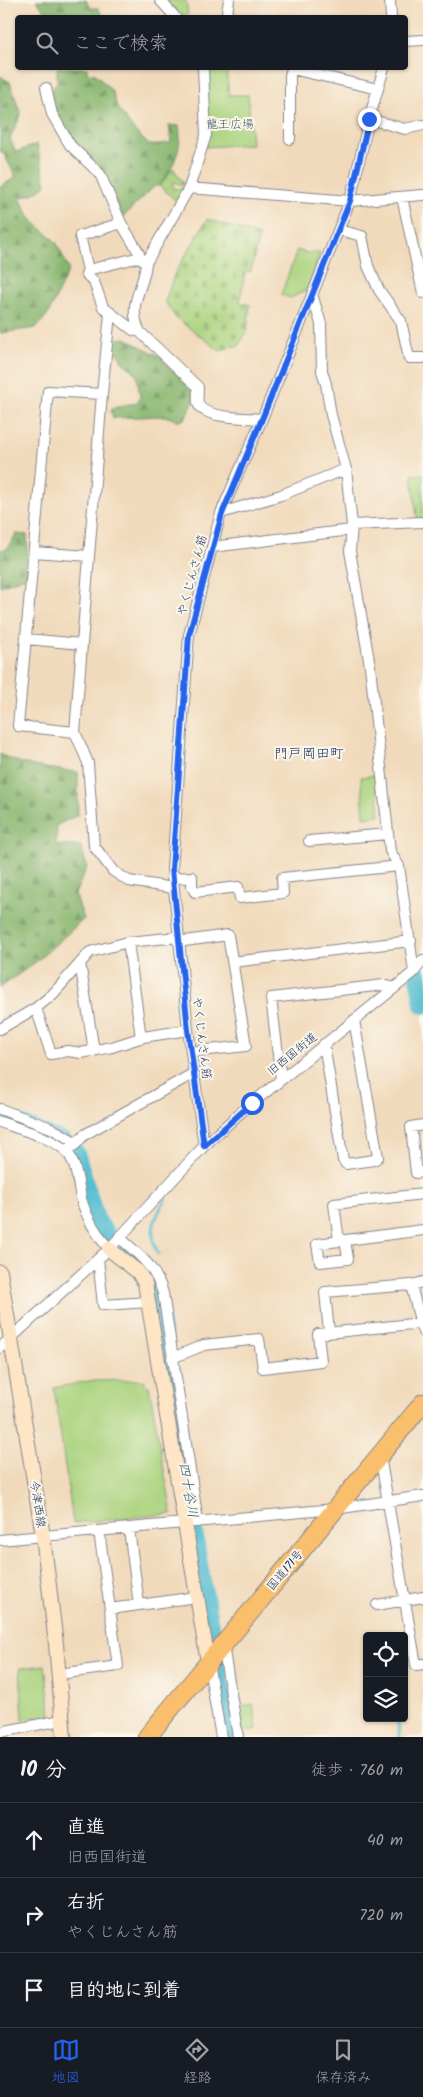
<!DOCTYPE html>
<html lang="ja">
<head>
<meta charset="utf-8">
<style>
	:root { --surface:#171b24; --page:#242831; --text:#f1f3f6; --muted:#9ea1a6; --line:#363941; --accent:#2563eb }
	body { margin:0; font-family:Kalam,"Klee One",sans-serif; background:var(--page); color:var(--text) }
	.controls { position:absolute; right:15px; bottom:15px; display:grid; overflow:hidden; border-radius:5px; box-shadow:0 1px 4px #0004 }
	.controls button { width:45px; height:45px; display:grid; place-items:center; padding:0; border:0; border-bottom:1px solid var(--line); background:var(--surface); color:var(--text); font:25px sans-serif }
	.stop { position:absolute; width:15px; height:15px; margin:-11px; border:4px solid #2563eb; border-radius:50%; background:#fff }
	.stop.end { background:#2563eb; border-color:#fff; box-shadow:0 1px 5px #0008 }
	.list { margin:0; padding:0; list-style:none }
	h2 { display:flex; justify-content:space-between; align-items:center; height:65px; margin:0; padding:0 20px; font-size:21px }
	h2 small { font-size:16px; font-weight:400; color:var(--muted) }
	.list li { display:grid; grid-template-columns:32px 1fr auto; gap:15px; align-items:center; box-sizing:border-box; height:75px; padding:0 20px; border-top:1px solid var(--line) }
	.list b { display:block; font-size:19px; white-space:nowrap }
	.list p { margin:0; font-size:16px; white-space:nowrap; color:var(--muted) }
	.list em { font-size:16px; font-style:normal; color:var(--muted) }
	.icon { flex:none; width:28px; height:28px; fill:none; stroke:currentColor; stroke-width:2; stroke-linecap:round; stroke-linejoin:round }
	.map { position:relative; flex:none; width:423px; height:1737px; overflow:hidden }
	.search { position:absolute; background:var(--surface); box-shadow:0 1px 4px #0004; left:15px; right:15px; top:15px; height:55px; display:flex; align-items:center; gap:12px; box-sizing:border-box; padding:0 18px; border-radius:5px; color:var(--muted); font-size:19px }
	.sheet { height:290px; background:var(--surface) }
	nav { display:flex; justify-content:space-around; align-items:center; box-sizing:border-box; height:70px; border-top:1px solid var(--line); background:var(--surface); font-size:14px; color:var(--muted) }
	nav a { display:grid; justify-items:center; gap:2px }
	nav .on { color:var(--accent) }
	.map>svg:first-child { display:block }
</style>
</head>
<body>
<div class="map">
<svg width="423" height="1737" viewBox="0 0 423 1737">
	<defs>
		<pattern id="forest-firs" width="22" height="20" patternUnits="userSpaceOnUse" patternTransform="scale(1.25)"><rect width="22" height="20" fill="#87b56d"/><path d="M5 1l3.5 6h-7zM16 11l3.5 6h-7z" fill="#6e945d"/></pattern>
		<pattern id="cemetery-stones" width="16" height="16" patternUnits="userSpaceOnUse" patternTransform="scale(1.25)"><rect width="16" height="16" fill="#aad37e"/><path d="M2 7V4a2 2 0 0 1 4 0v3zM10 15v-3a2 2 0 0 1 4 0v3z" fill="#92b56f"/></pattern>
		<pattern id="garden-dots" width="8" height="8" patternUnits="userSpaceOnUse" patternTransform="scale(1.25)"><rect width="8" height="8" fill="#aad37e"/><path d="M2 2h.1M6 6h.1" fill="none" stroke="#92b56f" stroke-width="1.8" stroke-linecap="round"/></pattern>
	</defs>
	<rect width="100%" height="100%" fill="#fbf7ec"/>
	<filter id="ink" filterUnits="userSpaceOnUse"><feTurbulence type="fractalNoise" baseFrequency=".02" numOctaves="2"/><feDisplacementMap in="SourceGraphic" scale="10" xChannelSelector="R" yChannelSelector="G"/><feConvolveMatrix kernelMatrix="1 2 1 2 8 2 1 2 1" color-interpolation-filters="sRGB"/></filter>
	<filter id="wash" filterUnits="userSpaceOnUse"><feTurbulence type="fractalNoise" baseFrequency=".0096" numOctaves="4" result="noise"/><feDisplacementMap in="SourceGraphic" scale="20" xChannelSelector="R" yChannelSelector="G"/><feGaussianBlur stdDeviation="1.12" result="paint"/><feColorMatrix in="noise" values="0 0 0 0 0 0 0 0 0 0 0 0 0 0 0 0 0 1.4 0 .05"/><feComposite in="paint" operator="in"/></filter>
	<g filter="url(#wash)">
		<rect width="100%" height="100%" fill="#f1dabb"/>
		<path fill="#aad37e" stroke="#62816e" d="M165,0H186L188,14L181,17Z
			M206,68H226L229,95H248L252,144L206,147Z
			M297,250L307,253H320L308,289L291,298L281,295Z
			M423,474V518H417L412,475Z
			M376,775L380,815L364,817L361,777Z
			M144,1380L146,1386H149L172,1514L73,1523L54,1388L88,1381Z
			M45,1665L51,1715L23,1720L20,1668Z
			M253,1704L257,1729L240,1732L236,1707Z"/>
		<path fill="url(#forest-firs)" stroke="#517266" d="M36,0H86L90,8H98L103,17H49Z
			M57,68H87L88,73L96,74L112,91L117,107L133,129L149,145L169,143L171,141L169,125L179,126C183,149 173,168 159,186H155L123,217C106,179 71,152 56,114C53,107 52,99 51,91L57,82Z
			M0,76L10,82L21,115L10,139L16,152L37,144L46,185L35,193L20,198L30,218L56,242L69,269L49,313L36,328L0,333V187L16,177L2,151L0,152Z
			M125,338L163,358L170,369L189,381L194,393V400L185,419L179,421L165,416L113,418L111,410L117,406L137,403L140,397L137,376L133,370L122,362L112,339Z
			M16,534L27,535L28,576L0,586V550L7,549Z
			M0,754C24,767 52,769 78,772V815L57,825L56,845L81,846L87,867L75,894L84,919L37,961L0,988Z"/>
		<path fill="url(#cemetery-stones)" stroke="#62816e" d="M207,219L259,236L251,271L245,272L240,302L250,305L247,331L238,347L232,346L220,351L176,318L165,302L174,275Z"/>
		<path fill="url(#garden-dots)" stroke="#62816e" d="M173,168L183,182V185L173,182V189L183,188L176,201L160,186Z"/>
		<g fill="none" stroke-linecap="round" stroke-linejoin="round">
			<path stroke="#55bed1" stroke-width="3" d="M158,1254C148,1233 154,1219 165,1200
				M397,1718L400,1737"/>
			<path stroke="#55bed1" stroke-width="18" d="M418,974L423,1005
				M0,1116L63,1141L76,1153L96,1219L107,1235
				M127,1252L147,1271L156,1293L199,1564L230,1737"/>
		</g>
	</g>
	<g filter="url(#ink)">
		<g fill="none" stroke-linecap="round" stroke-linejoin="round">
			<defs>
				<path id="street" d="M160,0L176,18
					M390,0L391,18
					M226,18L229,0
					M406,41L423,40
					M203,68L206,135L189,188L146,263C144,290 126,303 140,332L198,387C198,392 197,399 198,403C202,419 249,418 262,419
					M293,68L292,69L378,89
					M46,88L52,114L70,145L100,174L121,223L138,251L140,257L146,263
					M369,119L405,129L423,125
					M290,139V75L292,69
					M189,188L350,201L423,195
					M402,197L423,293
					M339,230L362,236L368,266L379,290L401,321L409,358H423
					M88,270L80,236L121,223
					M312,294L321,324L322,371L326,384L331,415L346,469L352,525L350,551L370,666L390,851L399,866L414,972
					M140,332L133,330L103,307L94,282L86,274L88,270L140,257
					M48,391L102,394L75,732L18,726Z
					M102,394L110,314
					M221,513L281,495L346,469
					M352,525L423,522
					M212,547L351,530
					M34,552L89,556
					M26,639L82,644
					M75,732L88,763L94,846L113,871L129,881L173,888
					M309,841L388,834
					M172,878L192,877V886L195,892L238,887L240,898L283,893L282,878L399,866
					M128,942L141,1038
					M178,942L228,935L246,1046L191,1052
					M233,962L411,941
					M80,963L94,1051
					M36,1008L51,1054L68,1051L81,1053L112,1047L143,1037L188,1030
					M0,1029L36,1008L53,994L90,952L128,942L178,937
					M324,1044L343,1160L346,1164L374,1160L378,1157L354,1020
					M281,1079L271,998L384,985L394,988
					M0,1109L51,1128L77,1143
					M0,1122C21,1130 46,1135 64,1149C77,1159 78,1187 82,1202C87,1218 98,1236 109,1249
					M423,1125L411,1127L416,1173L423,1172
					M204,1146L188,1030L172,869L189,635L221,513L262,419L350,201L369,119L384,68
					M66,1150L75,1145L84,1135L194,1073
					M423,1194L334,1204L339,1241L423,1230
					M119,1237C139,1255 155,1266 163,1293L198,1522
					M339,1241L317,1244L320,1262L348,1259L345,1240
					M98,1259L103,1305L149,1302
					M411,1285L423,1332
					M329,1332L325,1292L411,1285L423,1282
					M0,1348L109,1249L204,1146L240,1113L414,972L423,960
					M172,1358L204,1345L259,1339L263,1368L321,1361L318,1334L421,1323
					M380,1456L416,1665L423,1664
					M129,1529L139,1605
					M0,1540L335,1509L423,1496
					M377,1605L423,1597
					M110,1609L197,1597
					M223,1645L238,1737
					M208,1662L221,1737
					M59,1674L118,1666L99,1531
					M0,1732L62,1720"/>
				<path id="secondary" d="M109,1249L138,1272L145,1283L208,1662
					M0,1272L43,1536L56,1644L64,1737"/>
				<path id="highway" d="M147,1737L423,1403"/>
			</defs>
			<use href="#street" stroke="#86848c" stroke-width="12"/>
			<use href="#secondary" stroke="#86848c" stroke-width="16"/>
			<use href="#highway" stroke="#86848c" stroke-width="20"/>
			<use href="#street" stroke="#fff" stroke-width="10"/>
			<use href="#secondary" stroke="#fde5c5" stroke-width="14"/>
			<use href="#highway" stroke="#f9bf6d" stroke-width="18"/>
		</g>
	</g>
	<g fill="none" stroke-linecap="round" stroke-linejoin="round" filter="url(#ink)">
		<path stroke="#2563eb" stroke-width="6" d="M252,1103L204,1146L188,1030L172,869L189,635L222,514L262,419L350,201L369,119"/>
	</g>
	<g text-anchor="middle" stroke-width="4" stroke-linejoin="round" paint-order="stroke">
		<g font-size="12" fill="#3f5866" stroke="#fbf7ec">
			<text x="230" y="128">龍王広場</text>
		</g>
		<g font-size="12" fill="#1b2f5e" stroke="#fbf7ec">
			<text transform="translate(192 575) rotate(-75)" y="4">やくじんさん筋</text>
			<text transform="translate(202 1038) rotate(83)" y="4">やくじんさん筋</text>
			<text transform="translate(292 1054) rotate(-39)" y="4">旧西国街道</text>
			<text transform="translate(38 1504) rotate(81)" y="4">今津西線</text>
			<text transform="translate(285 1570) rotate(-50)" y="4">国道171号</text>
		</g>
		<g font-size="14" fill="#1b2f5e" stroke="#fbf7ec">
			<text x="309" y="758">門戸岡田町</text>
		</g>
		<g font-size="14" font-style="italic" fill="#2c5a80" stroke="#fbf7ec">
			<text transform="translate(189 1490) rotate(80)" y="5">四十谷川</text>
		</g>
	</g>
</svg>
<div class="controls">
<button><svg class="icon" aria-label="locate" viewBox="0 0 24 24"><circle cx="12" cy="12" r="6"/><path d="M12 2v4M12 18v4M2 12h4M18 12h4"/></svg></button>
<button><svg class="icon" aria-label="layers" viewBox="0 0 24 24"><path d="M12 4l9 5-9 5-9-5zM3 14l9 5 9-5"/></svg></button>
</div>
<div class="stop" style="left:252px;top:1103px"></div>
<div class="stop end" style="left:369px;top:119px"></div>
<div class="search"><svg class="icon" aria-label="search" viewBox="0 0 24 24"><circle cx="10" cy="10" r="6"/><path d="M15 15l6 6"/></svg>ここで検索</div>
</div>
<section class="sheet">
<h2>10 分<small>徒歩 · 760 m</small></h2>
<ul class="list">
<li><svg class="icon" aria-label="ahead" viewBox="0 0 24 24"><path d="M12 20V5M6 11l6-6 6 6"/></svg><div><b>直進</b><p>旧西国街道</p></div><em>40 m</em></li>
<li><svg class="icon" aria-label="right" viewBox="0 0 24 24"><path d="M7 20v-9h11M14 6l5 5-5 5"/></svg><div><b>右折</b><p>やくじんさん筋</p></div><em>720 m</em></li>
<li><svg class="icon" aria-label="arrive" viewBox="0 0 24 24"><path d="M6 21V4h12l-3 4 3 4H6"/></svg><div><b>目的地に到着</b></div></li>
</ul>
</section>
<nav>
<a class="on"><svg class="icon" aria-label="map" viewBox="0 0 24 24"><path d="M3 6l6-2 6 2 6-2v14l-6 2-6-2-6 2zM9 4v14M15 6v14"/></svg>地図</a>
<a><svg class="icon" aria-label="directions" viewBox="0 0 24 24"><path d="M12 3l9 9-9 9-9-9zM9 14v-3h6M13 9l2 2-2 2"/></svg>経路</a>
<a><svg class="icon" aria-label="saved" viewBox="0 0 24 24"><path d="M7 4h10v16l-5-4-5 4z"/></svg>保存済み</a>
</nav>
</body>
</html>
